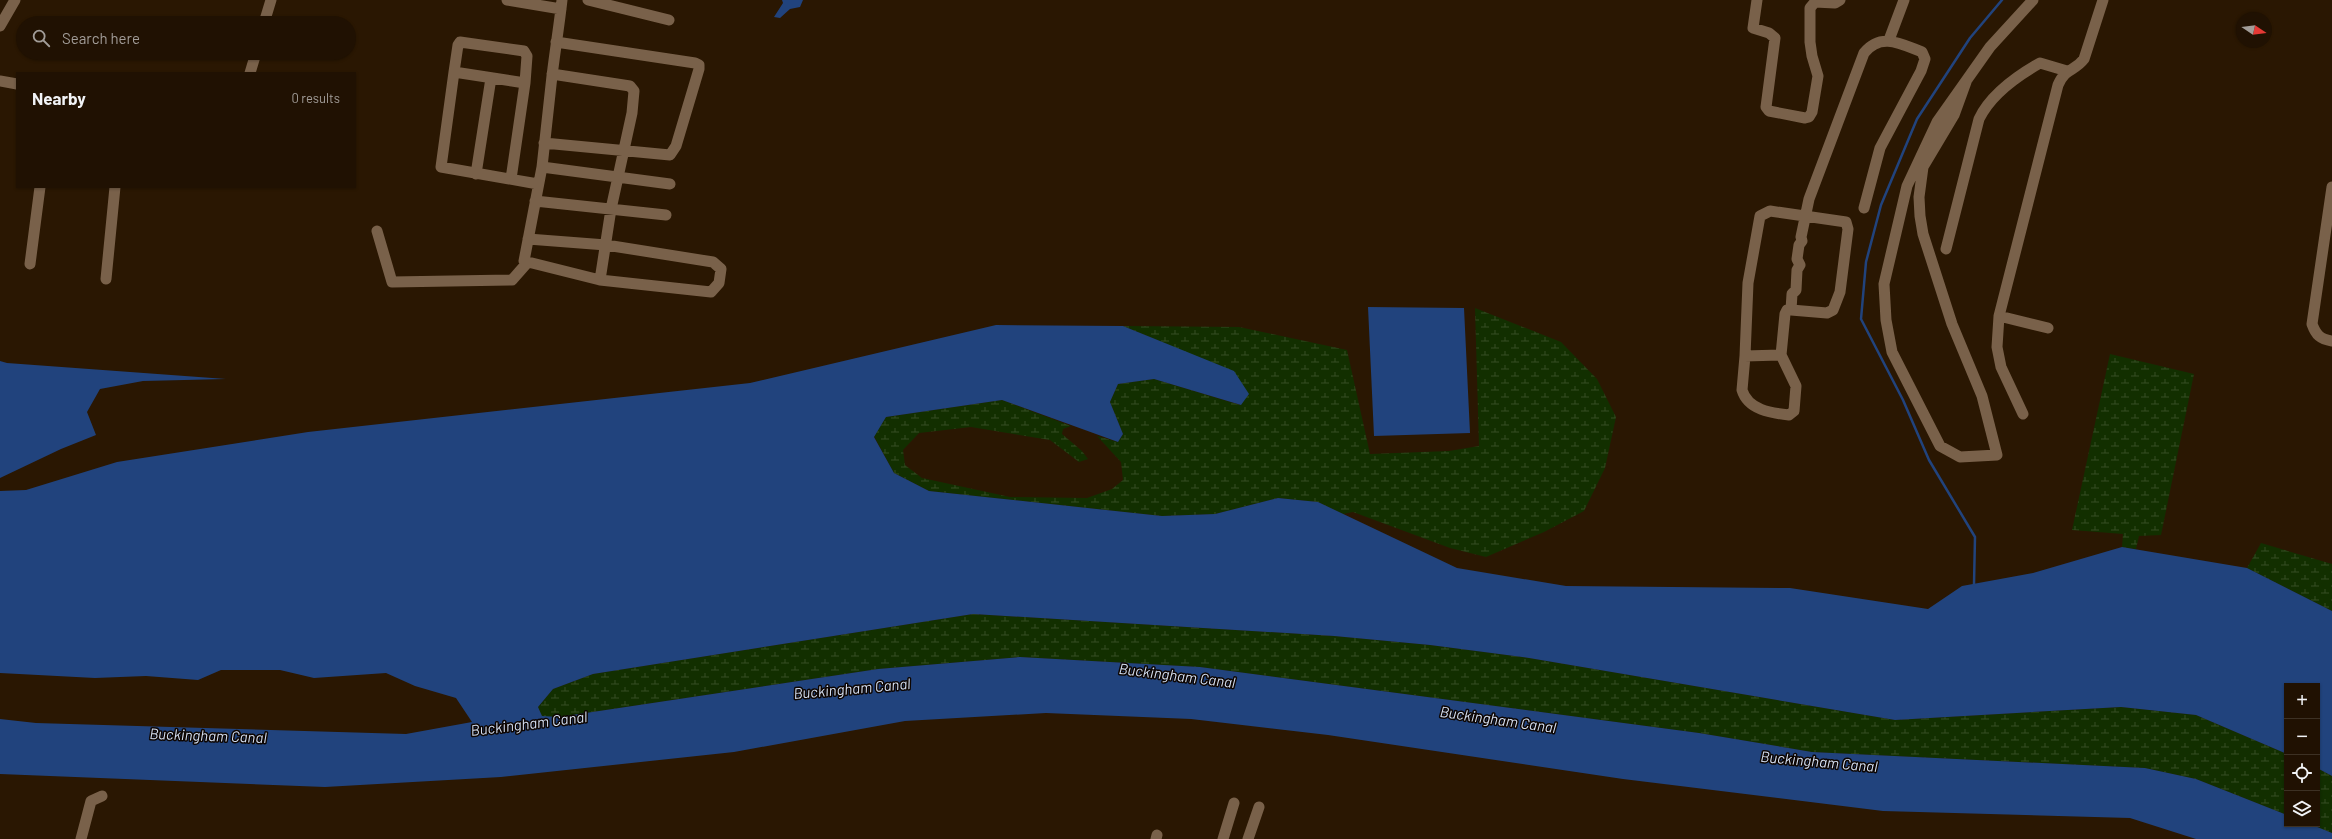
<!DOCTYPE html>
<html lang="en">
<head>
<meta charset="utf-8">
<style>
	:root { --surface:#201102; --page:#2d1f11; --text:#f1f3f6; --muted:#a29d99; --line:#3d3124 }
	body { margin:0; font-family:Barlow,sans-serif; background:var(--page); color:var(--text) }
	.controls { position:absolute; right:12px; bottom:12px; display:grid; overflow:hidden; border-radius:0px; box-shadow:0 1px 3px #0004 }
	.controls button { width:36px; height:36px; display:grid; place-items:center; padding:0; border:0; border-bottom:1px solid var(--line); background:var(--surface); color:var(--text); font:20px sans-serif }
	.compass { position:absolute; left:2236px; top:12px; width:36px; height:36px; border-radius:50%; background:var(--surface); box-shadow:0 1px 3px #0004; rotate:103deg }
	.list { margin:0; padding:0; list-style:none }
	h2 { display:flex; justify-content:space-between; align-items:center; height:52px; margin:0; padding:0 16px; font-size:17px }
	h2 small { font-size:13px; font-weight:400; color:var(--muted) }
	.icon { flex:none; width:22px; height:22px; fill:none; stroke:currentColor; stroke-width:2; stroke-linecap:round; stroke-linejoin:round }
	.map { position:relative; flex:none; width:2332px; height:839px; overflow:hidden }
	.search { position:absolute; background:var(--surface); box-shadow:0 1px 3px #0004; left:16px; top:16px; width:340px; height:44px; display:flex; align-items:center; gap:10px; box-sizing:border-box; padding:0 14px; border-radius:22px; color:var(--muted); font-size:15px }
	.panel { position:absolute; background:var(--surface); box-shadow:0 1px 3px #0004; left:16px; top:72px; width:340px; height:116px; border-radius:0px }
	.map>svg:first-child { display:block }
</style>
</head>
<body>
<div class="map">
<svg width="2332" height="839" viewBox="0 0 2332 839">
	<defs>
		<pattern id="wetland-marsh" width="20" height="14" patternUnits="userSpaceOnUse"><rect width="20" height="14" fill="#122f00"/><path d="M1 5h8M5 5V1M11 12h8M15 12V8" fill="none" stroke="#354d24"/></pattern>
	</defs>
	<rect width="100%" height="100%" fill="#2a1702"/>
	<path fill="url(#wetland-marsh)" d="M1475,308L1561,342L1597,379L1616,417L1605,468L1584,511L1544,532L1486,557L1450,548L1353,512L1343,514L1318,502L1278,498L1215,514L1162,516L929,491L894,473L874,436L886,417L1002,400L1071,426L1063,429L1062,434L1082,451L1088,459L1079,462L1050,440L971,427L919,433L903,450L905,465L922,478L1010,497L1087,498L1112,489L1123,480L1121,462L1097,436L1118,442L1123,434L1110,402L1118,384L1154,379L1240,405L1169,345L1123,326L1239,327L1347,350L1370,454L1449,451L1479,446Z
		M2110,354L2194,374L2161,535L2139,536L2136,549L2122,547L2123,534L2072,530Z
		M2261,543L2332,564V611L2247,568Z
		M973,614L1334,636L1430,645L1529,658L1895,720L2121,707L2196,715L2287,754V815L2196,779L2145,768L1812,752L1699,733L1200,667L1020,657L878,669L559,717H542L538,707L553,689L593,674Z
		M2317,768L2332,776V833L2310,824H2317Z"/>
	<path fill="#21437d" d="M782,0H803L800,7L790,9L780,18L774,17L783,3Z
		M1368,307L1464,308L1470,433L1374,436Z
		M996,325L1123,326L1234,371L1249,394L1241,405L1154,379L1118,384L1110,402L1123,434L1118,442L1002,400L886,417L874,437L894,473L929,491L1162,516L1215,514L1278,498L1318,502L1457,568L1566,586L1790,588L1928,609L1962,586L2033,573L2122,547L2247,568L2332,611V776L2317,768V686H2287V754L2196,715L2121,707L1895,720L1529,658L1430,645L1334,636L973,614L593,674L553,689L538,707L542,716L559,717L878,669L1020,657L1200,667L1699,733L1812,752L2145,768L2196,779L2287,815V824H2310L2332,833V839H2196L2130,818L1883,811L1623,779L1328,735L1191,719L1046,713L905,721L734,752L501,777L325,787L0,774V719L36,723L406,734L472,722L456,698L415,686L386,673L314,678L280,670H221L198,680L146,676L95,678L0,673V491L26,490L117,462L308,432L750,383Z
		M0,361L7,363L226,379L143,381L100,389L87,412L96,435L61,449L0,478Z"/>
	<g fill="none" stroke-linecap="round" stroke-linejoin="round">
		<path stroke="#21437d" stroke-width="2.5" d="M1974,584L1975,537L1929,460L1903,400L1861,319L1866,262L1881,205L1917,119L1970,38L2002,0"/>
		<path stroke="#79614a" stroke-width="11" d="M507,0L561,9
			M588,0L669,20
			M1757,0L1753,28L1769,33L1775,38L1766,107L1769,111L1805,118L1809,117L1812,112L1818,76L1812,56L1810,42V8L1815,2L1835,3L1840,0
			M264,23L271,0
			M0,26L15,0
			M1889,40L1904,0
			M454,72L458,45L460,42L524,51L527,56L525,83
			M250,73L256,53
			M552,74L630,86L634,91L632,113L611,209L600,280L524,261L542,167L551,85C554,56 559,28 562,0
			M0,81L17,84
			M1966,82L1954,115L1923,167L1919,197L1920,216L1923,234L1952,324L1982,396L1997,455L1960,457L1940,446L1892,352L1886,320L1884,284L1907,186L1937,122L1990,47L2033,0
			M544,143L670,155L676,146L699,69V65L695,63L556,42
			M542,167L670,184
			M476,174L491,78
			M511,179L525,83L454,72L441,167L538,184
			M2332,187L2312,324C2316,335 2320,339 2332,341
			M535,201L666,215
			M377,231L392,282L512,280L527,263
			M528,239L606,245L713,262L721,269L719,283L711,292L600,280
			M1946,249L1979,119C1990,96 2017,76 2040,63L2067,71
			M30,264L40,187
			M106,279L115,187
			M1791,310L1792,294L1796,290L1797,270L1800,265L1797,259L1799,245L1802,241L1801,237L1809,199L1864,53C1881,32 1901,44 1922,52L1925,59L1921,71L1880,148L1864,208
			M1999,316L2048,328
			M1745,356L1748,283L1760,216L1770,211L1846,222L1848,229L1840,292L1833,310L1827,313L1791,310H1787L1785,314L1781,355L1796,386L1794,411L1789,415C1771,413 1748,410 1742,390L1745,356L1781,355
			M2023,414L2001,367L1997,347L1999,316L2058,85C2066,67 2074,72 2084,59L2103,0
			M81,839L91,801L102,796
			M1156,839L1157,835
			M1223,839L1234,803
			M1248,839L1259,807"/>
	</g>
	<g text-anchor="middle" stroke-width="3" stroke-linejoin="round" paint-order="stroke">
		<g font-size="15" font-style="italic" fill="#d5dff1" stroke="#0d0501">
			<text transform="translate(1177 676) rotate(7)" y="5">Buckingham Canal</text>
			<text transform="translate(852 689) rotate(-5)" y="5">Buckingham Canal</text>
			<text transform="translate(1498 720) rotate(8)" y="5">Buckingham Canal</text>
			<text transform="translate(529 724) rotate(-7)" y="5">Buckingham Canal</text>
			<text transform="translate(208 736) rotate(2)" y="5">Buckingham Canal</text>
			<text transform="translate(1819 762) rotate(5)" y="5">Buckingham Canal</text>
		</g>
	</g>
</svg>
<div class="controls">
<button>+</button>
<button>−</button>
<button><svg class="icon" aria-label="locate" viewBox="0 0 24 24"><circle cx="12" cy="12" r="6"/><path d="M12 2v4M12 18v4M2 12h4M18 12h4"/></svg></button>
<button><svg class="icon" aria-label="layers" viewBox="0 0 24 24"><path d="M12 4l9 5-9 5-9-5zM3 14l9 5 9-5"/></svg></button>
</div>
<svg class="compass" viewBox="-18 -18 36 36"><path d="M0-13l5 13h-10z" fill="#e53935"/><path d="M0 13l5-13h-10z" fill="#a29d99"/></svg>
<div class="search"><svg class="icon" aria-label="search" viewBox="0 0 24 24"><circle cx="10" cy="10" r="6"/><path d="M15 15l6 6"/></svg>Search here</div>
<section class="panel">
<h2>Nearby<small>0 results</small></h2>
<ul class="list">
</ul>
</section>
</div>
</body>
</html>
